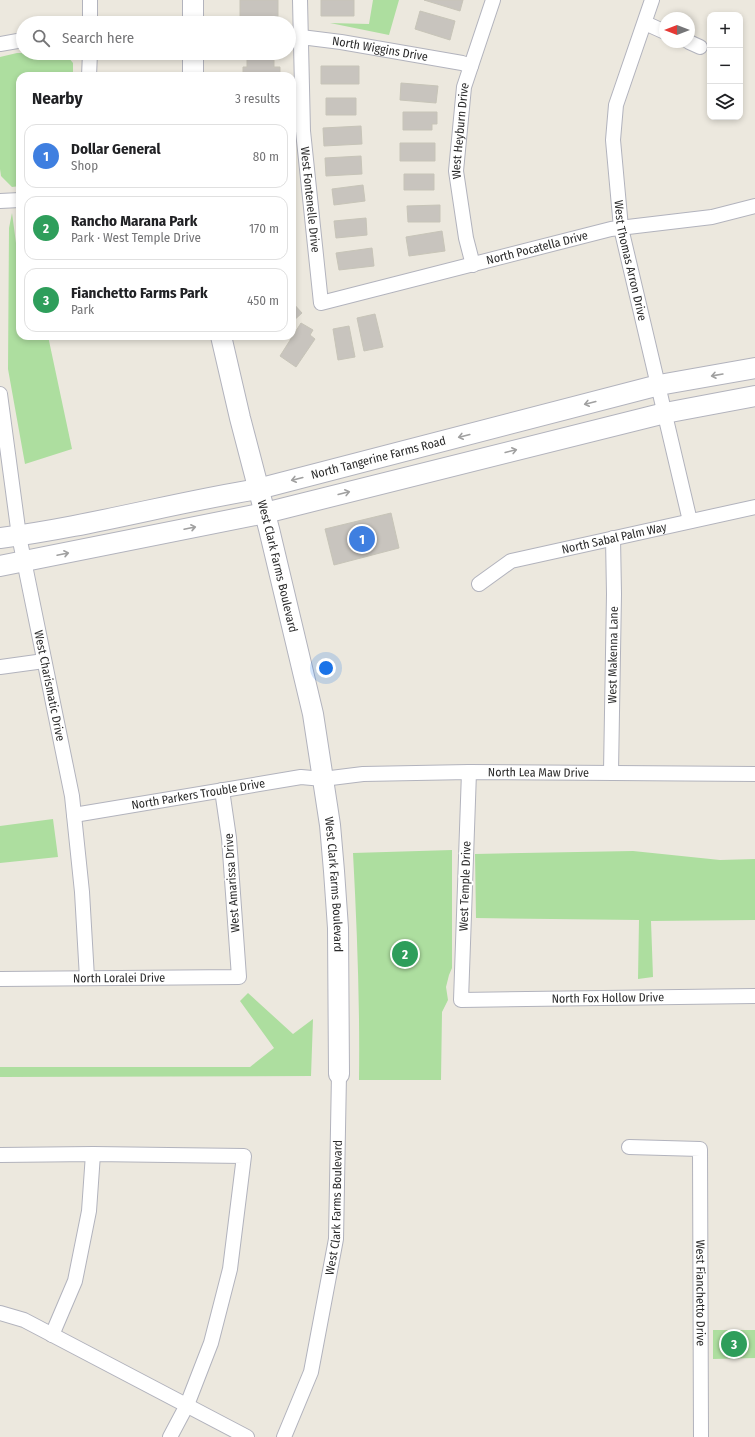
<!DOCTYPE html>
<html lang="en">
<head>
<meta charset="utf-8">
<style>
	:root { --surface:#fff; --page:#f2f2f2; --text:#202124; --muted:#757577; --line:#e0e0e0; --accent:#4b55ec }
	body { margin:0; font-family:"Fira Sans Condensed",sans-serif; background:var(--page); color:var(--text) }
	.controls { position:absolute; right:12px; top:12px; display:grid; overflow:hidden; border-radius:8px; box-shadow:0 2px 6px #0003 }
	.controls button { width:36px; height:36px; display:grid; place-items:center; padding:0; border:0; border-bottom:1px solid var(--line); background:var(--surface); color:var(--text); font:20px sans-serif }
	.compass { position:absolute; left:659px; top:12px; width:36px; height:36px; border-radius:50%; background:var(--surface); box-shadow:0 2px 6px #0003; rotate:270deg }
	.you { position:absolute; left:326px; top:668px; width:14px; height:14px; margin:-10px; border:3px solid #fff; border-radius:50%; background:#1a73e8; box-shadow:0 0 0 6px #1a73e833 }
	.badge { display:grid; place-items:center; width:26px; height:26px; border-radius:50%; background:var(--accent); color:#fff; font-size:13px; font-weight:700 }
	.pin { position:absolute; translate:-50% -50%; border:2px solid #fff; box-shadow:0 1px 4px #0006 }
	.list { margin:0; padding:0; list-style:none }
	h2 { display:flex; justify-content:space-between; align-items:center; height:52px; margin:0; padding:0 16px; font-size:17px }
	h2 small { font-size:13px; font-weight:400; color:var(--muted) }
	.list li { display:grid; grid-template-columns:26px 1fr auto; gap:12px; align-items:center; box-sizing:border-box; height:64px; margin:0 8px 8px; padding:0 8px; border:1px solid var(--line); border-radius:12px }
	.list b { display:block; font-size:15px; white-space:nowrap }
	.list p { margin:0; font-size:13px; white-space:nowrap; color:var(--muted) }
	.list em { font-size:13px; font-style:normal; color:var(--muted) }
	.icon { flex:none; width:22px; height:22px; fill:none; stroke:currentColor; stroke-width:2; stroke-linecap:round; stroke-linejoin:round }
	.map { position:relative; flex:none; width:755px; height:1437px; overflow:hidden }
	.search { position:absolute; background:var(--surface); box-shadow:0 2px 6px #0003; left:16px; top:16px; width:280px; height:44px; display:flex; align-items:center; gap:10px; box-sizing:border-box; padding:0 14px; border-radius:22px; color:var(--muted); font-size:15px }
	.panel { position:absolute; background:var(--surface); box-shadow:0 2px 6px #0003; left:16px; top:72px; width:280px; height:268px; border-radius:12px }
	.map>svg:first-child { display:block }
</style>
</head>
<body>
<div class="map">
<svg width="755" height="1437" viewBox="0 0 755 1437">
	<rect width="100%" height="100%" fill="#ece8de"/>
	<path fill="#adde9f" d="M373,0H399L389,35L330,23L369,24Z
		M17,53H65L73,63V76H20V186L12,187L1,176L0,169V57Z
		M12,213L20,273V336H48L72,449L25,464L8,369L9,228Z
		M53,819L58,857L0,863V826Z
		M452,850V968L449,975L446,987L448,1000L442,1012L441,1080H359C360,1004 357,929 353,853Z
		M633,851L720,860L755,859V920L651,921L653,977L638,979L639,920L476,918L475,854Z
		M248,993L293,1034L313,1019L311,1076L0,1077V1067H250L274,1048L240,1001Z
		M713,1330H755V1358L713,1359Z"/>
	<path fill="#c8c4be" stroke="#c7c4b8" d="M240,0H278V18H240Z
		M321,0H354V16H321Z
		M424,0H463L460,11Z
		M420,11L455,21L450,40L415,29Z
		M274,58V67H280V76H243V67H247V59Z
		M321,66H359V84H321Z
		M401,83L438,86L436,103L400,100Z
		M326,98H356V115H326Z
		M403,112H437V124H432V130H403Z
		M361,126L362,144L324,146L323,128Z
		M400,143H435V161H400Z
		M361,156L362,174L326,176L325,158Z
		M404,174H434V190H404Z
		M363,185L365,201L334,205L332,189Z
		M440,205V222H408L407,206Z
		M366,218L367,235L336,238L334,221Z
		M442,231L445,251L409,256L406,237Z
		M372,248L374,266L339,270L336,253Z
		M292,273L295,290L292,291Z
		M292,302L302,313L292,322Z
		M375,314L383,347L364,351L357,318Z
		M301,323L313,330L310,335L315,339L296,367L280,356Z
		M349,326L355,357L338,360L333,329Z
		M391,513L399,548L334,565L325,529Z"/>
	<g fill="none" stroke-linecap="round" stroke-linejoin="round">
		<defs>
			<g id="street">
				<path d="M90,0V23"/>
				<path id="s1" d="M300,0L303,131L321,303L611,229L712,217L755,206"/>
				<path id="s2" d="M652,0L616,105L613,140L621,228L690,521"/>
				<path d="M645,23L665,32"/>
				<path id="s3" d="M289,38L301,37L341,42L462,63L471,66"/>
				<path d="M689,42L700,47"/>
				<path d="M0,44L23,40"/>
				<path d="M89,76L90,53"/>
				<path d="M0,201L20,200"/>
				<path id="s4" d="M473,265L466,238L456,171L464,87L493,0"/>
				<path id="s5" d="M0,394L19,536L72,796L82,892L87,978"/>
				<path id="s6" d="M479,584L511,561L755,507"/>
				<path d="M0,667L44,661"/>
				<path id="s7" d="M469,772L461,1000L755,996"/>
				<path id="s8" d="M611,772L614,594L613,538"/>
				<path id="s9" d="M74,815L301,777L323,779L363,774L469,772L755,774"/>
				<path id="s10" d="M0,979L239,977L229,838L222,790"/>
				<path id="s11" d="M629,1147L700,1149L701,1437"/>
				<path d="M0,1155L93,1154L244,1156L230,1269L211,1343L187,1405L170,1437"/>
				<path d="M0,1313L24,1320L247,1437"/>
				<path d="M52,1335L75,1281L89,1211L93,1154"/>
				<path id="s12" d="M284,1437L311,1372L336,1239L339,1074"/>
			</g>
			<g id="secondary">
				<path d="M193,0V23"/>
				<path d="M193,53V76"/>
				<path id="s13" d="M221,336L240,418L269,529L313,714L330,825L334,871L338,928L339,1074"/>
				<path id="s14" d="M0,538C87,527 172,503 258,489L659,385L755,368"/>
				<path d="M0,566L265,513L665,413L755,396"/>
			</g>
		</defs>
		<use href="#street" stroke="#b2b3bd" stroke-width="16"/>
		<use href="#secondary" stroke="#b2b3bd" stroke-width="22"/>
		<use href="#street" stroke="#fff" stroke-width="14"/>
		<use href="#secondary" stroke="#fff" stroke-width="20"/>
	</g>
	<defs><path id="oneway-shaft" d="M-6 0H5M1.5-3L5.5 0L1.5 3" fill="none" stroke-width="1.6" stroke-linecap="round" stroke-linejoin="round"/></defs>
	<g stroke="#a0a0a0">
		<use href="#oneway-shaft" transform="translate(717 375) rotate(170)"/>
		<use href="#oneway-shaft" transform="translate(590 403) rotate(166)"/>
		<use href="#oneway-shaft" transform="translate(464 436) rotate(166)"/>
		<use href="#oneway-shaft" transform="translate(511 451) rotate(-14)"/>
		<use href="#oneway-shaft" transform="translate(297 479) rotate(166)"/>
		<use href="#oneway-shaft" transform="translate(344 493) rotate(-14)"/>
		<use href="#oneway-shaft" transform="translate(190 528) rotate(-12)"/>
		<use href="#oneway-shaft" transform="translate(63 554) rotate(-12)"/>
	</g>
	<g text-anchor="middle" stroke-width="4" stroke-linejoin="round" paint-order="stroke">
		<g font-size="12" fill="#2b2b2b" stroke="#fff">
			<text dy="4" stroke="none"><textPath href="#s3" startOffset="92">North Wiggins Drive</textPath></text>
			<text dy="4" stroke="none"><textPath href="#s4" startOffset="136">West Heyburn Drive</textPath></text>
			<text dy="4" stroke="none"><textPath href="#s1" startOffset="200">West Fontenelle Drive</textPath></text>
			<text dy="4" stroke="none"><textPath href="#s1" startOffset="527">North Pocatella Drive</textPath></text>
			<text dy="4" stroke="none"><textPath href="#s2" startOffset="268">West Thomas Arron Drive</textPath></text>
			<text dy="4" stroke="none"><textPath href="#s14" startOffset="387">North Tangerine Farms Road</textPath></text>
			<text dy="4" stroke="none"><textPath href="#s6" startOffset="145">North Sabal Palm Way</textPath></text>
			<text dy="4" stroke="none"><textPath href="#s13" startOffset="237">West Clark Farms Boulevard</textPath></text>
			<text dy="4" stroke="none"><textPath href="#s8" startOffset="117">West Makenna Lane</textPath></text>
			<text dy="4" stroke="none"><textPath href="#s5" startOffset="296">West Charismatic Drive</textPath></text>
			<text dy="4" stroke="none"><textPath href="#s9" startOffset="468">North Lea Maw Drive</textPath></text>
			<text dy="4" stroke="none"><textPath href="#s9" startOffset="126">North Parkers Trouble Drive</textPath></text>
			<text transform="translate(232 883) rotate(-94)" y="4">West Amarissa Drive</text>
			<text dy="4" stroke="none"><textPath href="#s13" startOffset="561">West Clark Farms Boulevard</textPath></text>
			<text transform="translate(465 886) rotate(-88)" y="4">West Temple Drive</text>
			<text dy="4" stroke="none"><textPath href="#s10" startOffset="119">North Loralei Drive</textPath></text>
			<text dy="4" stroke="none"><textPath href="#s7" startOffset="375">North Fox Hollow Drive</textPath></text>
			<text dy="4" stroke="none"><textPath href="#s12" startOffset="237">West Clark Farms Boulevard</textPath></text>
			<text dy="4" stroke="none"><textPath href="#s11" startOffset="215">West Fianchetto Drive</textPath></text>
		</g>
	</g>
</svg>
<div class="controls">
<button>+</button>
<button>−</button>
<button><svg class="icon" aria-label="layers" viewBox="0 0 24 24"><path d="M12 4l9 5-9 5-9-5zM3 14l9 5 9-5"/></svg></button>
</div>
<svg class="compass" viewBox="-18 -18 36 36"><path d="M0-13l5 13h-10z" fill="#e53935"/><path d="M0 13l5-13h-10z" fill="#757577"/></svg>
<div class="you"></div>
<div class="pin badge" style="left:362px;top:539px;background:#3f7fe0">1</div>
<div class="pin badge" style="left:405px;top:954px;background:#2e9e5b">2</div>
<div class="pin badge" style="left:734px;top:1344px;background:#2e9e5b">3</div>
<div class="search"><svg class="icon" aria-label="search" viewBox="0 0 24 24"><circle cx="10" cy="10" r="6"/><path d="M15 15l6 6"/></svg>Search here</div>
<section class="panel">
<h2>Nearby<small>3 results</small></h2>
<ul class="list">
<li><span class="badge" style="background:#3f7fe0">1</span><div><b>Dollar General</b><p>Shop</p></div><em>80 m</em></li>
<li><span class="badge" style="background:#2e9e5b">2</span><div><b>Rancho Marana Park</b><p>Park · West Temple Drive</p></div><em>170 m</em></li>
<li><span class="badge" style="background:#2e9e5b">3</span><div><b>Fianchetto Farms Park</b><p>Park</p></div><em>450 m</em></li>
</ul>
</section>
</div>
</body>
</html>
